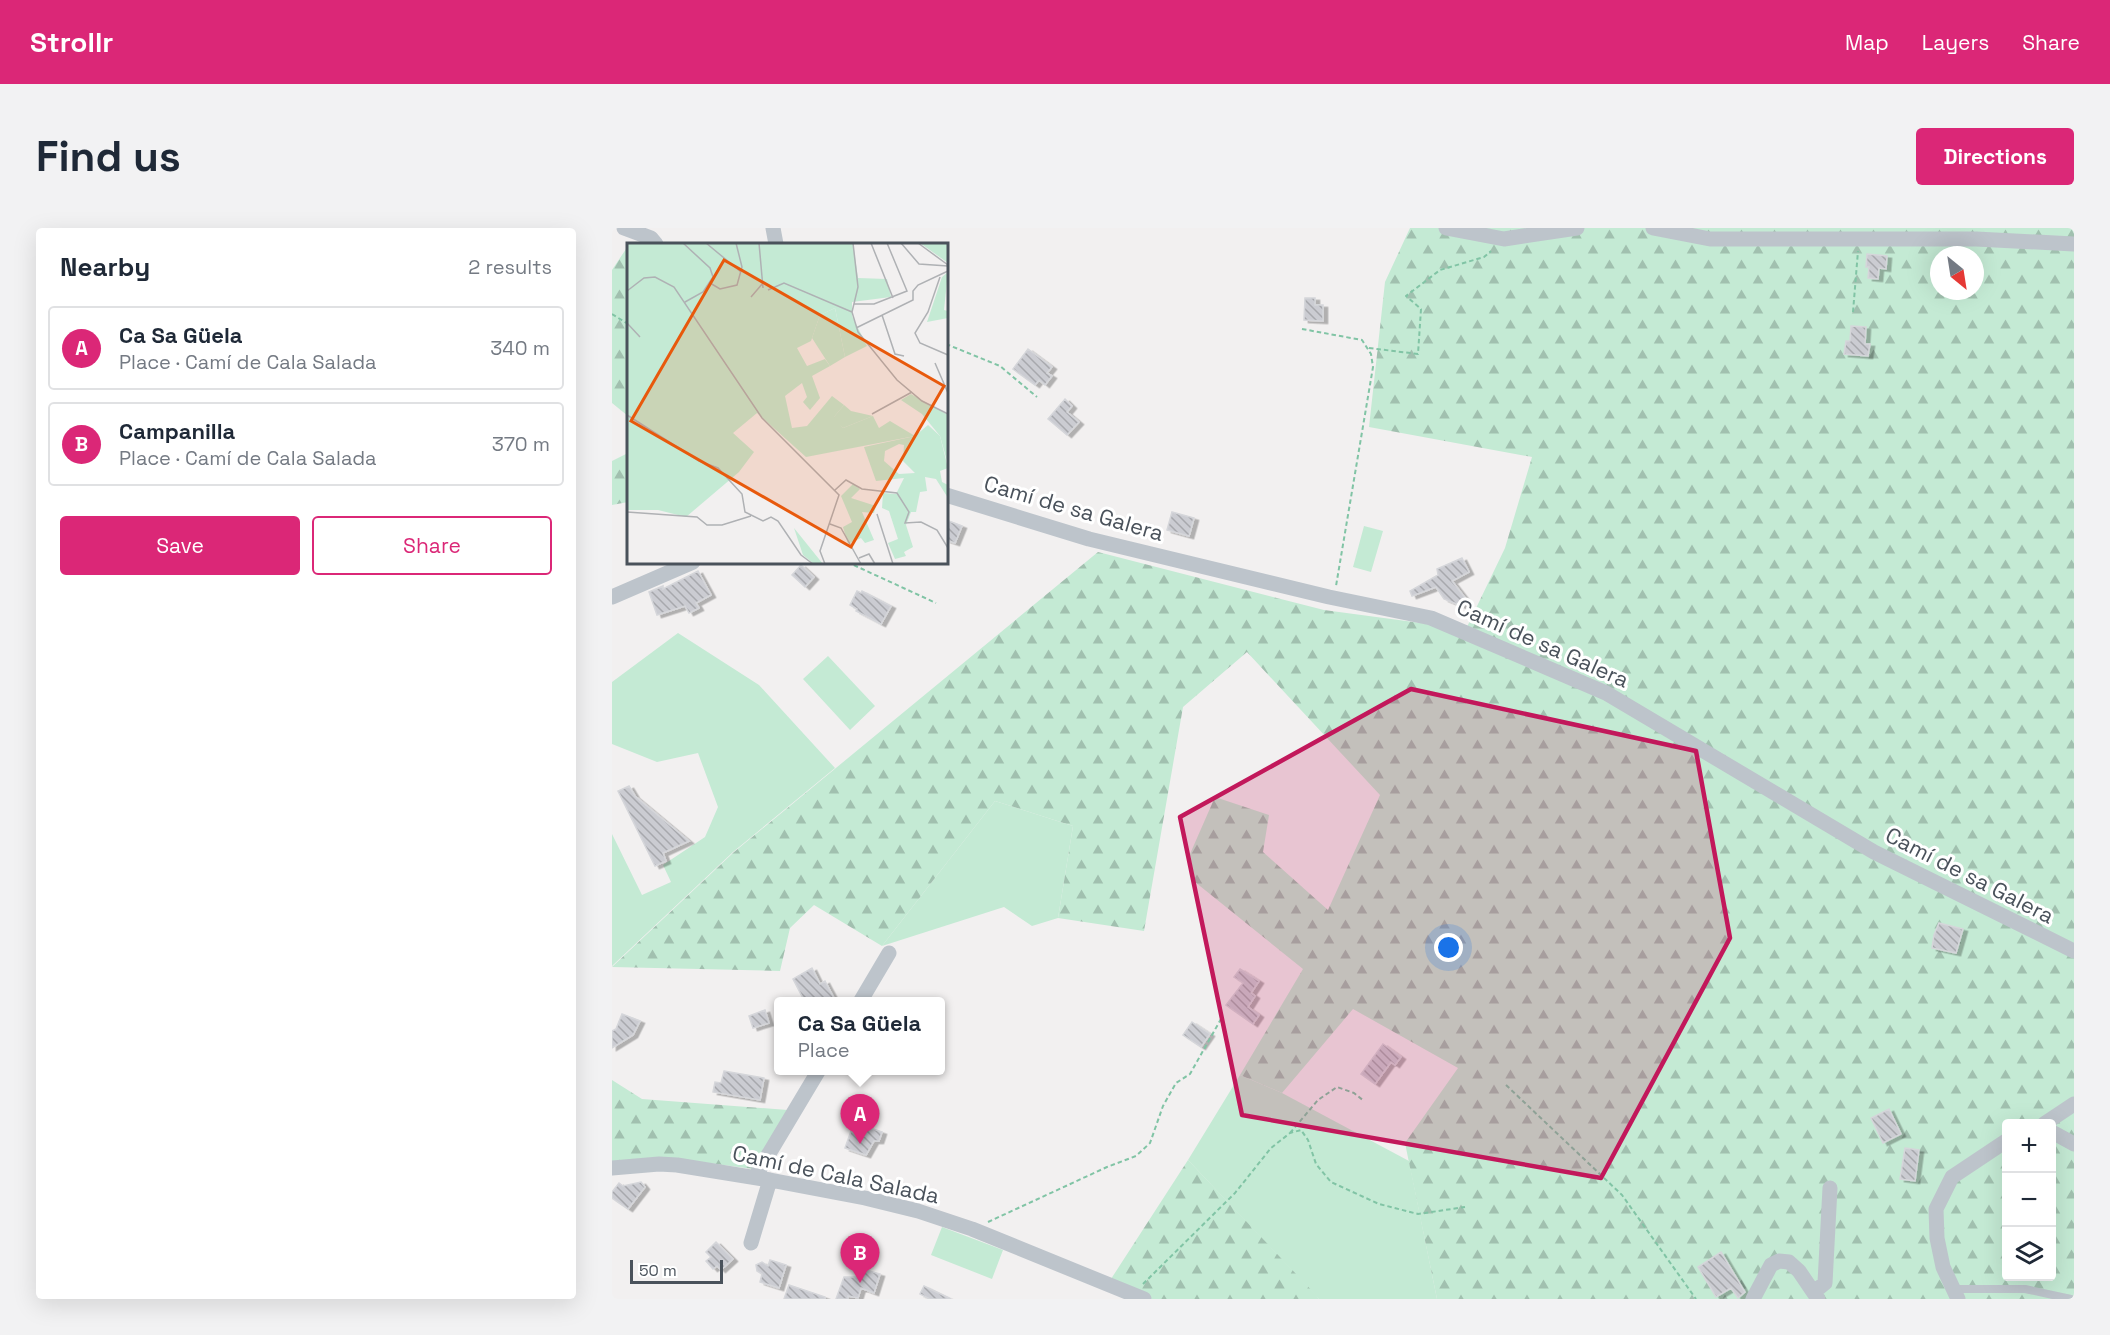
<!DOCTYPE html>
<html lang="en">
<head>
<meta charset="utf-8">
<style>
	:root { --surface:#fff; --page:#f2f2f3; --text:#1f2937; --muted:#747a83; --line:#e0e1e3; --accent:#db2777 }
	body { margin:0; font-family:"Space Grotesk",sans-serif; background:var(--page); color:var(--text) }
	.controls { position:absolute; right:18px; bottom:18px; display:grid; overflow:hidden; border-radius:6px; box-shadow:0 6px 24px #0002 }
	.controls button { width:54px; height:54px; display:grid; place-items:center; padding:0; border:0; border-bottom:2px solid var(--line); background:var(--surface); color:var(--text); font:30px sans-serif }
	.compass { position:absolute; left:1318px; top:18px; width:54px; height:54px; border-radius:50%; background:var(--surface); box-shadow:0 6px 24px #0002; rotate:150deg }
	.scale { position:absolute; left:18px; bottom:15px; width:93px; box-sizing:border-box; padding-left:6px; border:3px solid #4a525b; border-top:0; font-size:16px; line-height:21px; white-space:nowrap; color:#4a525b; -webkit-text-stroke:4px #fff; paint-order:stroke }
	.you { position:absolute; left:837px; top:720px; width:21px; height:21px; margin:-15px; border:4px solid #fff; border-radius:50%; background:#1a73e8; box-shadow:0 0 0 9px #1a73e833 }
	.badge { display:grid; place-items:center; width:39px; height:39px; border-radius:50%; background:var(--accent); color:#fff; font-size:20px; font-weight:700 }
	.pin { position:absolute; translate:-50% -50px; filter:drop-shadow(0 2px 3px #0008) }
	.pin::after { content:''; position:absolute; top:32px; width:21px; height:18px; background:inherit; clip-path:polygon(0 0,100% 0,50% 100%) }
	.popup { position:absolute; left:162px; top:769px; width:171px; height:78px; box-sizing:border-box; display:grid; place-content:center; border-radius:6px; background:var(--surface); filter:drop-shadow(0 2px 4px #0005); font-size:20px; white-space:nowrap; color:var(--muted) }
	.popup b { font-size:22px; color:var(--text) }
	.popup::after { content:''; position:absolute; left:50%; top:100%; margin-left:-12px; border:12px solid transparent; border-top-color:var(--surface) }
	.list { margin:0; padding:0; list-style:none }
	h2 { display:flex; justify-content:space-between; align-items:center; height:78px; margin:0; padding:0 24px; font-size:26px }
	h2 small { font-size:20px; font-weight:400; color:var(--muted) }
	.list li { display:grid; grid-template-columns:39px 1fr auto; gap:18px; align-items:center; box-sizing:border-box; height:84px; margin:0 12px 12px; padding:0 12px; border:2px solid var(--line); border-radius:6px }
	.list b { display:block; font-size:22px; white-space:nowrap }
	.list p { margin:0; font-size:20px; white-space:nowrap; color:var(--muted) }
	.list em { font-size:20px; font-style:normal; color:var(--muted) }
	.actions { display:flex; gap:12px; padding:18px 24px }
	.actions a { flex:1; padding:14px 0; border:2px solid var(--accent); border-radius:6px; text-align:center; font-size:21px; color:var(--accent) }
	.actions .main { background:var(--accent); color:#fff }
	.icon { flex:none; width:33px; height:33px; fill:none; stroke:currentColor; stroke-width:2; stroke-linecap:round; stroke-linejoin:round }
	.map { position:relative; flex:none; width:1462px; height:1071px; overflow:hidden; border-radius:6px }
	header { display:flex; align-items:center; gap:36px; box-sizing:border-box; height:84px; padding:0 30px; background:var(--accent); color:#fff }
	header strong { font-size:28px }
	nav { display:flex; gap:33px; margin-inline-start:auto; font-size:21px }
	.intro { display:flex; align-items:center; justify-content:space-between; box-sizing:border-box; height:144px; padding:0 36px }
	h1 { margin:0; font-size:42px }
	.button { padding:15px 27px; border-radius:6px; background:var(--accent); color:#fff; font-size:21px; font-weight:700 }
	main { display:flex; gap:36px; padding:0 36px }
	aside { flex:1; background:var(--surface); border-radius:6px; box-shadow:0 6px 24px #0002 }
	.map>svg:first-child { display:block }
</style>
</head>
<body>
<header>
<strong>Strollr</strong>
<nav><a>Map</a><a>Layers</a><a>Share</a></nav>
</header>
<div class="intro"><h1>Find us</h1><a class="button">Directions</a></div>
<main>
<aside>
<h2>Nearby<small>2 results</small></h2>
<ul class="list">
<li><span class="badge">A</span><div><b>Ca Sa Güela</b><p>Place · Camí de Cala Salada</p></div><em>340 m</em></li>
<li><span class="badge">B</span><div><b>Campanilla</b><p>Place · Camí de Cala Salada</p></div><em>370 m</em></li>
</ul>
<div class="actions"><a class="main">Save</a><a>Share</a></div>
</aside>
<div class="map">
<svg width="1462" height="1071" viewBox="0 0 1462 1071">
	<defs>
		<pattern id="forest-firs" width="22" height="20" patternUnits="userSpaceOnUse" patternTransform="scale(1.5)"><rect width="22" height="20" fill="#c4ead4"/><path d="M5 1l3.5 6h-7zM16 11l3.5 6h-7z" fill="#a1c0af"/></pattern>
		<pattern id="building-back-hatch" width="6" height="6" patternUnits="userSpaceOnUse" patternTransform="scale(1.5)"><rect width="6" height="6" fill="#cbccd2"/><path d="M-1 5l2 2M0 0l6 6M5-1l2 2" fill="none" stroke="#a7a8ad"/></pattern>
		<filter id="shadow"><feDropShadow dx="4.5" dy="2.5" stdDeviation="0" flood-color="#0004"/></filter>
	</defs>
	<rect width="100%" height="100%" fill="#f2f0f0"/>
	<path fill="#c4ead4" d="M752,298L771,303L759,344L741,339Z
		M66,405L147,457L223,540L121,624L0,738V606L30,667L59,654L51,637L93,609L106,579L86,525L45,534L0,516V454Z
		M216,428L263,478L238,502L191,451Z
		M383,573L461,598L446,690L420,698L392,679L270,718Z
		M628,847L670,865L797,933L825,1071H707L576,932Z
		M330,999L391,1022L380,1051L319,1027Z"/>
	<path fill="url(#forest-firs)" fill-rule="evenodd" d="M798,0H1462V1071H825L793,915L846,840L741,781L670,865L628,847L691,741L583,654L578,626L603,569L657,587L651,624L716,682L768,567L635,424L571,479L532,703L446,690L461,598L383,573L270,718L202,677L178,700L168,743L0,739L122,624L486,324L712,382L854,401L893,320L920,229L757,199L773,54ZM1327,27H1363V63H1327ZM1394,896H1440V1048H1394Z
		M16,18V188L0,175V42Z
		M16,225V274L0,277V233Z
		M0,852L30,871L176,882L141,941L59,930L0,934Z
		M576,932L704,1067L707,1071H540L499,1051Z"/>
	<path fill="url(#building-back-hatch)" stroke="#d5d6da" stroke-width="1.5" filter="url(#shadow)" d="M1255,26L1275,28L1274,41L1267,40L1266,51L1256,50L1257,39H1254Z
		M693,70H703V77H711V93L692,92Z
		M1239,98L1254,99L1253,116H1258L1256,128L1232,126L1234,113H1238Z
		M416,121L440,139L435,145L440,148L433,157L427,152L423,157L401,141Z
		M453,171L460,178L455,184L467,194L455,207L436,191Z
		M560,284L582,290L577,308L555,302Z
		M334,292L350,298L343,315L334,312Z
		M850,330L857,344L840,353L854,371L850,378L832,371L824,359L800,368L798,363L826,347L825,341Z
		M189,337L202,349L193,359L180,347Z
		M86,343L99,367L84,375L87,380L77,385L73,378L45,387L37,364L51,358V361Z
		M245,363L249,365L250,363L279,378L269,396L244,383L245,381L238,377Z
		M17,558L23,568L77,613L51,625L54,633L43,638L6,563Z
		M1327,695L1351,701L1344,725L1320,720L1322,707Z
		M200,740L208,756L213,753L224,774H193L181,751Z
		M628,741L647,753L639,765L643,768L636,779L647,787L641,796L614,777L631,755L622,749Z
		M153,782L157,795L141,800L137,788Z
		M10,786L28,793L21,807L0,820V803L4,801Z
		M580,794L598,806L589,819L571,807Z
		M771,816L789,829L783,837L779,834L763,856L749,846Z
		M112,843L152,850L148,872L101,864L103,854L109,855Z
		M1277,881L1289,906L1271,915L1259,890Z
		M255,899L270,904L267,913H262L254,927L233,920L239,903L252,908Z
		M1293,920L1307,922L1303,953L1288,951Z
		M29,954L33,959L16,981L0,970V964L7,955L11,958Z
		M104,1014L121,1031L109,1042L105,1038L101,1041L94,1033L99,1029L94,1024Z
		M1109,1024L1133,1064L1126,1070L1119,1060L1104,1069L1086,1039Z
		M158,1032L174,1037L167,1060L148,1054L150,1046L145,1043L144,1037L150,1034L156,1038Z
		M250,1041L268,1046L262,1065L249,1060L246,1070L236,1068V1071H224L232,1049H247Z
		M177,1057L213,1069V1071H172Z
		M312,1058L339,1071H318L308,1066Z"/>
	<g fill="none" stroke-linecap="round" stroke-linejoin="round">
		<path stroke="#81c4a5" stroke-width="2" stroke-dasharray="4.5 3" stroke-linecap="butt" d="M1241,84L1246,23
			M0,86L16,96
			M690,101L750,112L759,126L761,139L724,358
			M334,116L388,138L425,169
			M757,120L806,126L809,81L794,68L828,42L872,29L879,23
			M235,334L324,375
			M894,857L1010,967L1084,1071
			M678,905L706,872L725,859L742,865L752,873
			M376,994L495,939L524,928L538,915L551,878L564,855L578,846L609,791
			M531,1056L623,965L659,920L678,905L689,902L696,912L704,936L719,954L767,976L806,986L853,979"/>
		<path stroke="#bdc4cb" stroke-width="8" d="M1342,1061H1413L1459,1071"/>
		<path stroke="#bdc4cb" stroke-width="15" d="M12,0L39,10L44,16
			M161,0L164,16
			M834,0L892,11L965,0
			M1041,0L1098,11H1364L1462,16
			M334,267L477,311L717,369L819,390L994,465L1262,624L1462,723
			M0,369L81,334
			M248,774L277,725
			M1432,896L1462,876
			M1440,904L1462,916
			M0,940L47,936L65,937L158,952L253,970L306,983L360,1001L532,1071
			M143,949L207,842
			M139,1015L158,952
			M1202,1064L1213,1055L1218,960
			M1141,1071L1159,1037L1167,1033L1177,1034L1187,1043L1206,1071
			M1346,1071L1331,1039L1325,1010L1324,981L1340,949L1394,913"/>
	</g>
	<path fill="#c2185b" fill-opacity="0.2" stroke="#c2185b" stroke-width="4.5" stroke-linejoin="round" d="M799,461L1084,523L1118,710L989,950L630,887L568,589Z"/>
	<g text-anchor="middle" stroke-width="6" stroke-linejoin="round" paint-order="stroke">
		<g font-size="22" fill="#4a525b" stroke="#fff">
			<text transform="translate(462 280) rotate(16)" y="8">Camí de sa Galera</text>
			<text transform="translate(931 415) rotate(24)" y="8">Camí de sa Galera</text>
			<text transform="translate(1358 647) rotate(27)" y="8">Camí de sa Galera</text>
			<text transform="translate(224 946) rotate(12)" y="8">Camí de Cala Salada</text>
		</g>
	</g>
	<g transform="translate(15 15)">
		<rect width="321" height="321" fill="#f2f0f0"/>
		<path d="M208,65L218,114L203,123L185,95L193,72ZM217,162L224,168L246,173L216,185L206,175ZM301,182L313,193L321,225L313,228L315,239L321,242V255L309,236L298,234L300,248L293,249L289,269H284L279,282L286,304L277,309L279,313L268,316L261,300L271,296L262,268L255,265L256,250L269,251L277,235L249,238L237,204L288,193ZM272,201L277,202L276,218L288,230L272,231L257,218L258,208Z" fill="#c4ead4" fill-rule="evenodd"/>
		<path d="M0,0H226L231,35L260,36L264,54L225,59V73L240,103L218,114L208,65L193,72L184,98L170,105L180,123L198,116L203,123L185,133L193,155L183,167L176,159L180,154L175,140L158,153L165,185L180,183L205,153L217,162L207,174L216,185L246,173L252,185L263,178L288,193L179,214L130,170L106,190L127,209L112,229L59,274L31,267H0ZM293,0H321V20ZM321,29L317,67L321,68V75L300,79L315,34ZM284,151L321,172V222L313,193L295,171L274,157ZM226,241L233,246L224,255L249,263L247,270L235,269L247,297L238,300L234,295L221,301L216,284L225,279L214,253ZM167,285L196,321H187L176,312Z" fill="#c4ead4"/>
		<path fill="none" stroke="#afb1b4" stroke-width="1.5" d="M56,0L83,25L86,34L76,49L58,59M79,0L114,29M132,0L136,45M226,0L231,44L225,69L231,89L270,137L295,158L321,171M244,0L266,55M274,0L292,21L321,23M291,0L321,22M313,34L301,69L288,90L293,100L321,112M83,40L93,46L110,42L115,24L109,0M141,47L157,40L225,69M0,48L17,35L28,34L47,44L135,175L212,252L193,308L198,321M124,54L136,40M227,61H247L280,48L260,0M255,72L268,111L277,113M0,80L13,94M229,85L286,57V48L291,42L321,28M308,120L321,150M245,171L285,149M0,172L72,218L91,225L115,251L118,269L136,278L144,274L151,278L174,312L186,321M208,247L219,237L235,246L270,250L282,269L278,280L294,279L310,287L321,305M0,269L70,274L80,282H95L124,273M250,271L266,321M203,281L214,285L234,321M232,315L242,311L248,321"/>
		<path fill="#e8590c" fill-opacity="0.15" stroke="#e8590c" stroke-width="3" d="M97,17L317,143L224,304L4,178Z"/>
		<rect width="321" height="321" fill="none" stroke="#4a525b" stroke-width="3"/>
	</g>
</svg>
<div class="controls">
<button>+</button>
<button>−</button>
<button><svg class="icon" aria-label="layers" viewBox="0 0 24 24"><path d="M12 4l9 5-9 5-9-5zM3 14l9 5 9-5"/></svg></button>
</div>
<svg class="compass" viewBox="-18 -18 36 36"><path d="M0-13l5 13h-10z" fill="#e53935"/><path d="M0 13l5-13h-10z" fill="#747a83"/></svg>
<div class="scale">50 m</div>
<div class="you"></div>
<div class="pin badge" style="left:248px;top:916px">A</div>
<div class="popup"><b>Ca Sa Güela</b>Place</div>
<div class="pin badge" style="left:248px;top:1055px">B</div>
</div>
</main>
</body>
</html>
